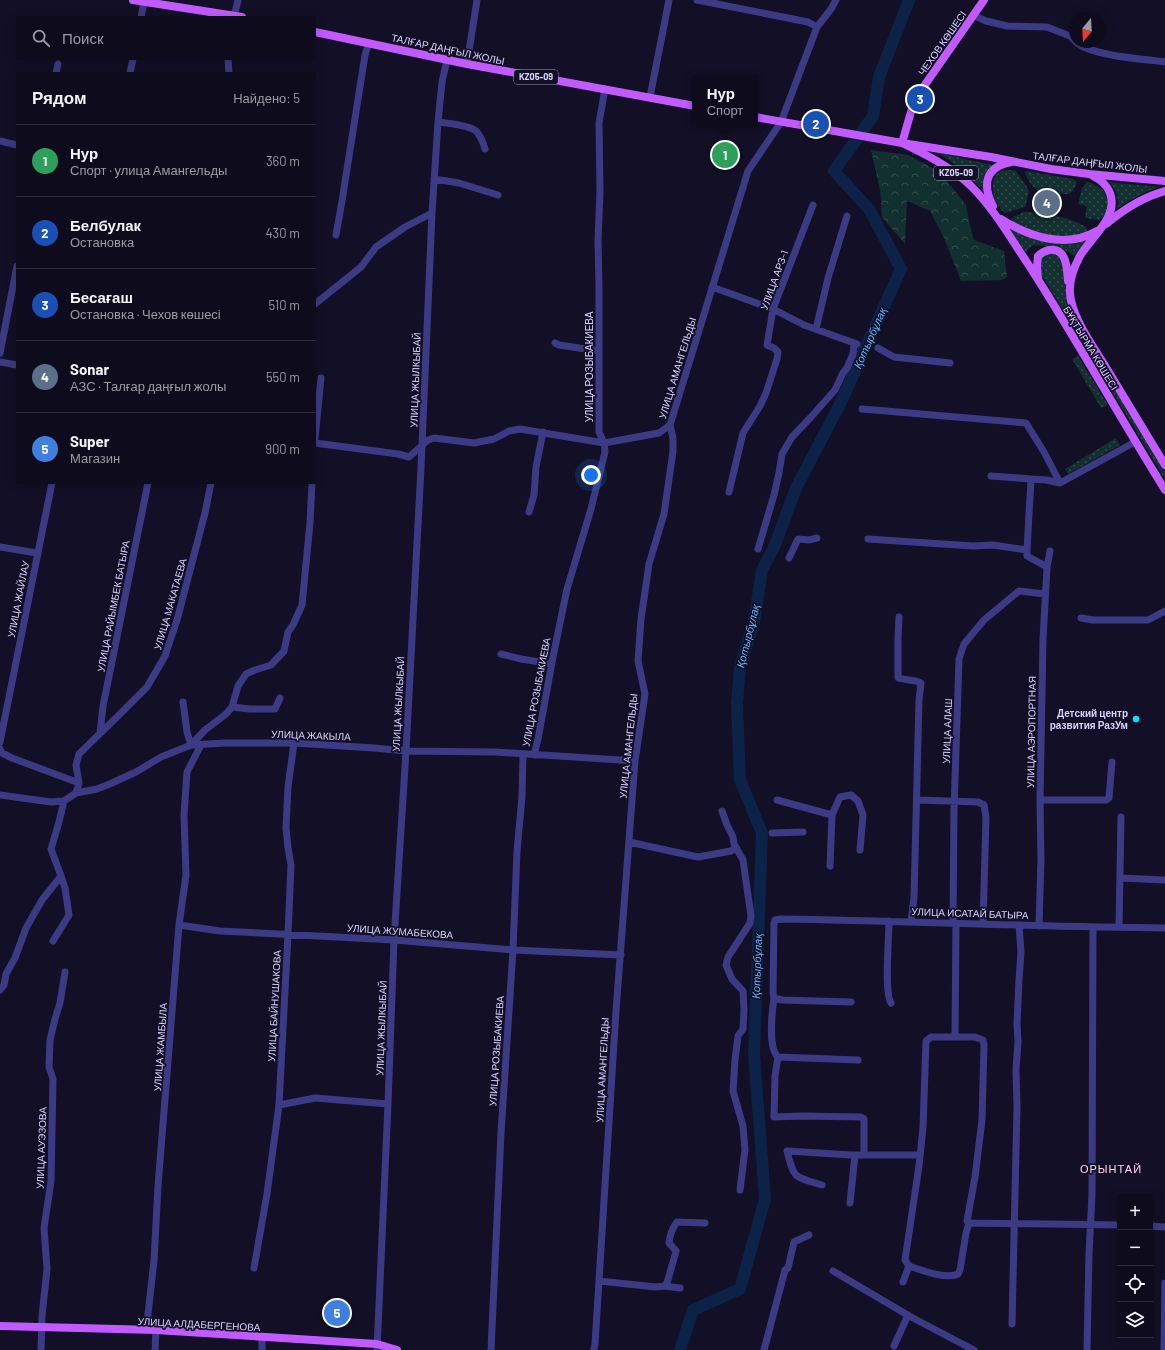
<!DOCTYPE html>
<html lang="ru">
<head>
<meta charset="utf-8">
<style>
	:root { --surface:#0e0b1c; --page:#171425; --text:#f1f3f6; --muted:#9b9ba3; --line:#2e2b3b; --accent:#00e5ff }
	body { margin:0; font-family:Barlow,sans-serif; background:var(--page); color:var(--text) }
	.controls { position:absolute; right:12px; bottom:12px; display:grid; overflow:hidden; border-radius:0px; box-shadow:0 2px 10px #0003 }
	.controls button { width:36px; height:36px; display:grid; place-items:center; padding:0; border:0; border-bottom:1px solid var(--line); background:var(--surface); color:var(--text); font:20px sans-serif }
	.compass { position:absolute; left:1069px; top:12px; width:36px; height:36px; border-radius:50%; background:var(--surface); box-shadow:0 2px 10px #0003; rotate:198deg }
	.you { position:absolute; left:591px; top:475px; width:14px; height:14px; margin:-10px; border:3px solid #fff; border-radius:50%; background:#1a73e8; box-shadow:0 0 0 6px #1a73e833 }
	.badge { display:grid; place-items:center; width:26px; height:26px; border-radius:50%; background:var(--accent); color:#fff; font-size:13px; font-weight:700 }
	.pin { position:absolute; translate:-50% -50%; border:2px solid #fff; box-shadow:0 1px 4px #0006 }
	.popup { position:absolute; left:692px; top:75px; width:66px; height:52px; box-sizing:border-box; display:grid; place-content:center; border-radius:0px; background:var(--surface); filter:drop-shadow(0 1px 3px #0005); font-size:13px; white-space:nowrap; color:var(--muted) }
	.popup b { font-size:15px; color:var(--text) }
	.popup::after { content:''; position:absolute; left:50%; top:100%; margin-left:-8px; border:8px solid transparent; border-top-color:var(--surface) }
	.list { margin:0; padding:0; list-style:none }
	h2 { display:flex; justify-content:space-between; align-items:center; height:52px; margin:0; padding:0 16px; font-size:17px }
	h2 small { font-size:13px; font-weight:400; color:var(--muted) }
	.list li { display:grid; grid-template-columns:26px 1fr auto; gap:12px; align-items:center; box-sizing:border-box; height:72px; padding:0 16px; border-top:1px solid var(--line) }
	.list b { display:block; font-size:15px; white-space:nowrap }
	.list p { margin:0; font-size:13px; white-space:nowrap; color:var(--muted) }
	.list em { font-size:13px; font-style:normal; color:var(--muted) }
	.icon { flex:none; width:22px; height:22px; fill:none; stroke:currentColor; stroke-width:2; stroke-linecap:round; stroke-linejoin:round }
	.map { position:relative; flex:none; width:1165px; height:1350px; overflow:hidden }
	.search { position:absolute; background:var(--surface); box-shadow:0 2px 10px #0003; left:16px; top:16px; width:300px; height:44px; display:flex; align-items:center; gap:10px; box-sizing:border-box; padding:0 14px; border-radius:0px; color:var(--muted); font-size:15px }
	.panel { position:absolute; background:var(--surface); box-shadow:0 2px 10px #0003; left:16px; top:72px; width:300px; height:412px; border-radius:0px }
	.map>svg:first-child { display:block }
</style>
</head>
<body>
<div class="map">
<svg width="1165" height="1350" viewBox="0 0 1165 1350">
	<defs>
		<pattern id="grass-dots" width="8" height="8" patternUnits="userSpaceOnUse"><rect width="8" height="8" fill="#12302f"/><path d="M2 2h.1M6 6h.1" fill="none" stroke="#344d4e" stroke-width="1.8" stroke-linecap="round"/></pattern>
		<pattern id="forest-crowns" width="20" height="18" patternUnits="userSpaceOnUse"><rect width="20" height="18" fill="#12302f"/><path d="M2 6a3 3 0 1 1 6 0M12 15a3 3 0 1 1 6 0" fill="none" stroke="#344d4e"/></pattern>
	</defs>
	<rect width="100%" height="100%" fill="#130f26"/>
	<path fill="url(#grass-dots)" d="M934,151L969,160L994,165L985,193C970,176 954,162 934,151Z
		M1006,170H1011L1016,171L1027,187L1029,192L1025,207L1005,213C996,207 989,188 995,177C997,173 1002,171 1006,170Z
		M1027,171L1073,179L1077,182L1073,191L1068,194C1062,194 1040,192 1035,188C1031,185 1026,177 1025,172Z
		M1087,182C1106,185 1117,207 1100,220L1085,218L1087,206L1078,204L1082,188Z
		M1109,182L1159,187C1143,192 1130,200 1117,209C1120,199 1116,190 1109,182Z
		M1024,212C1037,211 1077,219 1086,227L1087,231C1071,243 1025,233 1011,220L1013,217Z
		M1006,224L1050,242L1074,244L1088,239L1076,258C1065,246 1048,246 1033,245L1025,252Z
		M1050,250L1068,259L1072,267L1075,322L1165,471V479L1046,282L1033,257L1039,251Z
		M1078,356L1108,405L1101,408L1072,359Z
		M1116,438L1120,445L1068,474L1065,469Z"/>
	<path fill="url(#forest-crowns)" d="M871,150L908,155L939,171L966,205L970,226L974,240L1004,251L1007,277L1002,280L961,281L944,238L930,211L907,201L905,244L882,217L880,190Z"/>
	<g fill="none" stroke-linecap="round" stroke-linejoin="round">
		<path stroke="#0c2248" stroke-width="12" d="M680,1350L693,1310L740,1289L765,1199L754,1054L762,833L740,780L737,704L740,667L754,622L762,570L775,545L796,488L841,402L901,269L869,209L834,171L873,116L879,77L909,0"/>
		<path stroke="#3d3a85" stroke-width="7" d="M697,0L808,22L817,27
			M973,15L986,21L1007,26L1047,27L1070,36L1075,41
			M141,17L144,2
			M234,17L238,0
			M1076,42C1092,56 1143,59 1165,62
			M228,59L229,73
			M467,64L477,0
			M56,73L58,64
			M130,73L133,59
			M650,97L669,0
			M438,122C447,123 470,126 476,131C481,136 483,142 485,149
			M0,141L17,145
			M434,179L459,183L498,195
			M336,235L342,201L365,55L369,43
			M712,287L773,309L804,325L857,344L854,346L853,354L847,368L843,373L835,390L811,417L792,437L782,454L779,473L774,495L758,549
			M315,304L361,267L376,247L405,227L432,213
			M816,329L828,278L847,216
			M555,343L559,345L599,351
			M878,348L894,357L950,363
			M0,353L17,266
			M0,362L17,365
			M862,409L1026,423L1044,452L1060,483
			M315,439L321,378
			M315,443L398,454L409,457L428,440L434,438L474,443L494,439L509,431L520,429L604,443L659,433L670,425
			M991,476L1031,479
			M729,492L743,433L760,406L766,393L777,359L778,352L774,348L767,345L773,309L813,205
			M529,512L534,495L536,467L543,432
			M868,539L973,546L993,545L1027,550L1031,479L1046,480L1060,483L1135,442
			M0,547L37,553
			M1027,550V556L1047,567L1043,639L1040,800L1041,859L1039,926
			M789,558L798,539L809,540L817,538
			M1047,567L1050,551
			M899,617L898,638V678C905,680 916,680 921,683L919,700L914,898L911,921
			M1081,618L1093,620H1148L1165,611
			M501,654L521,659L552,664
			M183,702L187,732L191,745L205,730L226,714L232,707L238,686L246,674L255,670L271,665L284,651L288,632L293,625L302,605L310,523L312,483
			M232,707L250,709H275L280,698
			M100,733L103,706L148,483
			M0,742L52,483
			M0,749L2,753L12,758L79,783
			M534,755L538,739L553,657L567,589L591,509L605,452L604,443L599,432V287L598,241L600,191L599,123L605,89
			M76,793L79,783L76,765L79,754L119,715L147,687L165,656L177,620L205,513L211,483
			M0,795L51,802L64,801L76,793L97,789L112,783L136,772L161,757L191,745L225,743H294L374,748L406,751L495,752L635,761
			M777,800L832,815L830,866
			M917,800L978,802L984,805L986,817L983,924
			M1040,800H1106L1109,798L1112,762
			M722,811L727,825L733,837L734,844L743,860L751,916L750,923L728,957L726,965L732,979L743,991L744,1010L743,1029L738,1036L735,1060L733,1091L743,1126L745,1150L740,1190
			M832,815L840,797L851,795L858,801L863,815L860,850
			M772,833L803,832
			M629,842L698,857L731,851L736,847
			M1120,878L1165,880
			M889,921C889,936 884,994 891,1003
			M953,923L954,810L959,659L964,644L984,620L1019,591L1045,594
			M179,925L220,931L394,940L513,950L621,955
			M1119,927L1121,817
			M53,941L69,915L65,888L61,876
			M0,990L4,985L6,974L15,958L26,928L42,900L61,876L51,849L59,822L64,801
			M774,998C772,1012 768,1048 778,1057L858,1060
			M851,1002L782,1000L774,998L773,993L774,923L775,920L781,919C909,921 1037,927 1165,928
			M955,1037H931L926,1041L923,1128L919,1166L905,1260L909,1266C922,1270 945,1280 958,1274L960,1270L966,1233L969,1223L967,1221L975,1177L982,1120L984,1045L983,1040L975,1037H955L956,923
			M778,1057L775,1076L774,1117L803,1116L861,1117L864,1119V1155
			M279,1105L315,1098L388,1104
			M822,1185C794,1177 794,1179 787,1151L851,1155H920
			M850,1203L855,1155
			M969,1223L1120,1225
			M1150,1226L1165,1227
			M254,1268L267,1194L279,1105L288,934L291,865L288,848L286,828L288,787L294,743
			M833,1271L911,1317L974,1350
			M599,1281L656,1287L664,1286L667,1283L675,1255L676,1251L669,1243C670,1235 672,1228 677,1222L705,1223
			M903,1282L909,1266
			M664,1286L680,1288
			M1012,1324L1017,1107L1016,1069L1018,1042L1017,1023L1019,980L1021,952L1019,925
			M262,1337V1350
			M894,1346L908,1315
			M41,1350L42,1316L47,1269L44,1228L51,1181L53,1079L49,1067L50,1040L55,1019L60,1003L65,972
			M155,1350L156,1330L147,1323L154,1261L158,1186L179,925L186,875L184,815L187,772L201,745
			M377,1350L388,1104L394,940L406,751L421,468L432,213L438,122L442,82L447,60
			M491,1350L501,1133L513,950L517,851L522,797L523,754
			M594,1350L595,1344L616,1011L635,761L645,694L638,661L641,619L649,564L664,514L673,451V438L670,425L748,171L781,122L817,27L831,9L836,0
			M764,1350L784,1274L785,1270L788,1268L794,1242L809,1235
			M1087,1350L1089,1254L1092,1194L1093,927
			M1164,1350L1165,1283"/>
		<path stroke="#c25bff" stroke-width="8" d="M133,0L242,17
			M315,32L467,64L695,106
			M755,117L902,143L991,157L1051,169L1089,174L1165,181
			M902,143C927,155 951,167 971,186C995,210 1011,239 1030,267C1077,340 1119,416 1165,490
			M902,143L913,105L922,89L984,0
			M1093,176C1101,180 1107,185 1110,193C1119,217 1091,237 1080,256C1074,267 1069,281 1070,293C1071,317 1095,349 1107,369C1126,401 1146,433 1165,465
			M993,206C982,185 985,167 1011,162
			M1001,219C1029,237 1066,249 1097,231
			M1106,224C1124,209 1142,197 1165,191
			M1038,278L1037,267L1038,256C1041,253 1045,251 1049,250C1067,247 1067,269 1068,281
			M0,1326L156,1330L377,1344L397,1350"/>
	</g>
	<circle fill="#00e5ff" stroke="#130f26" stroke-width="1.5" cx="1136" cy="719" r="4"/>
	<g text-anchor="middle" stroke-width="3.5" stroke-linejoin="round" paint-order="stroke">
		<g fill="#130f26" stroke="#9e99be" stroke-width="1">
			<rect x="514" y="70" width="44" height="14" rx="3"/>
			<rect x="934" y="166" width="44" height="14" rx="3"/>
		</g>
		<g font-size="9" font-weight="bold" fill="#d9d4ff">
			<text x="536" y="80">KZ05-09</text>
			<text x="956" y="176">KZ05-09</text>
		</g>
		<g font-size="10" fill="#d9d4ff" stroke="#130f26">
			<text transform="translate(942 43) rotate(-55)" y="4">ЧЕХОВ КӨШЕСІ</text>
			<text transform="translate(448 49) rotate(12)" y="4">ТАЛҒАР ДАҢҒЫЛ ЖОЛЫ</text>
			<text transform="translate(1090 162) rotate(7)" y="4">ТАЛҒАР ДАҢҒЫЛ ЖОЛЫ</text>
			<text transform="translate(774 280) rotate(-70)" y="4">УЛИЦА АРЗ-1</text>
			<text transform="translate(1091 348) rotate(59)" y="4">БҰҚТЫРМА КӨШЕСІ</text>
			<text transform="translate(589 367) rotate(-90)" y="4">УЛИЦА РОЗЫБАКИЕВА</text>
			<text transform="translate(677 368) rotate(-73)" y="4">УЛИЦА АМАНГЕЛЬДЫ</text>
			<text transform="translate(415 380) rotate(-88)" y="4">УЛИЦА ЖЫЛКЫБАЙ</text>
			<text transform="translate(18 599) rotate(-79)" y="4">УЛИЦА ЖАЙЛАУ</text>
			<text transform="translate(170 604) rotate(-74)" y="4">УЛИЦА МАКАТАЕВА</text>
			<text transform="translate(113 606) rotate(-79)" y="4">УЛИЦА РАЙЫМБЕК БАТЫРА</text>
			<text transform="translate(536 692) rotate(-79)" y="4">УЛИЦА РОЗЫБАКИЕВА</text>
			<text transform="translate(398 704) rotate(-87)" y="4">УЛИЦА ЖЫЛКЫБАЙ</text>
			<text transform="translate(947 731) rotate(-88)" y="4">УЛИЦА АЛАШ</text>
			<text transform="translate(1031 732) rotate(-89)" y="4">УЛИЦА АЭРОПОРТНАЯ</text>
			<text transform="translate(311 735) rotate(2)" y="4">УЛИЦА ЖАКЫЛА</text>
			<text transform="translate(628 746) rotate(-84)" y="4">УЛИЦА АМАНГЕЛЬДЫ</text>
			<text transform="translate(970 913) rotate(2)" y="4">УЛИЦА ИСАТАЙ БАТЫРА</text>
			<text transform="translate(400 931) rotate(4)" y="4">УЛИЦА ЖУМАБЕКОВА</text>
			<text transform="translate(274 1006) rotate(-87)" y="4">УЛИЦА БАЙНУШАКОВА</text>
			<text transform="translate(381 1028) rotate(-88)" y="4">УЛИЦА ЖЫЛКЫБАЙ</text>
			<text transform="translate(160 1047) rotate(-86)" y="4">УЛИЦА ЖАМБЫЛА</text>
			<text transform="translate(496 1051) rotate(-86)" y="4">УЛИЦА РОЗЫБАКИЕВА</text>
			<text transform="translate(602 1070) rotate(-87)" y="4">УЛИЦА АМАНГЕЛЬДЫ</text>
			<text transform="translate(41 1148) rotate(-88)" y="4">УЛИЦА АУЭЗОВА</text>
			<text transform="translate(199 1324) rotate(3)" y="4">УЛИЦА АЛДАБЕРГЕНОВА</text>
		</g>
		<g font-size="10" font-weight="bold" fill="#d9d4ff" stroke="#130f26" text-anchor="end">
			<text x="1128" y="717">Детский центр<tspan x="1128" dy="12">развития РазУм</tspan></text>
		</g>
		<g font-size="11" font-style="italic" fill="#62b6ff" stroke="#130f26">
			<text transform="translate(870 338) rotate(-66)" y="4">Қотырбұлақ</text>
			<text transform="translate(748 636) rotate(-76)" y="4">Қотырбұлақ</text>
			<text transform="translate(757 966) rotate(-88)" y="4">Қотырбұлақ</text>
		</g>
		<g font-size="11" letter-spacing="1" fill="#ffd6f0" stroke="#130f26">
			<text x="1111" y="1173">ОРЫНТАЙ</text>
		</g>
	</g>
</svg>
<div class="controls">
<button>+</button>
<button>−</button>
<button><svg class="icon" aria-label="locate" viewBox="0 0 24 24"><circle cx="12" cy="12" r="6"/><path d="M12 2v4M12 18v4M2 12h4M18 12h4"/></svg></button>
<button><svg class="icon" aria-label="layers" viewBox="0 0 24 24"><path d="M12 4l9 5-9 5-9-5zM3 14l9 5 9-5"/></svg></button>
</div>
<svg class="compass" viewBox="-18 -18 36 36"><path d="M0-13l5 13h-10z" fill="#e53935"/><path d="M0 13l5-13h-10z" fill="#9b9ba3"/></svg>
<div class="you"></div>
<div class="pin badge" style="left:725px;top:155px;background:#2e9e5b">1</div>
<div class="popup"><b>Нур</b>Спорт</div>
<div class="pin badge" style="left:816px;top:124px;background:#1a4fb4">2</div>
<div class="pin badge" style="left:920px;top:99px;background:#1a4fb4">3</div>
<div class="pin badge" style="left:1047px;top:203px;background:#5c6f8a">4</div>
<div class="pin badge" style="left:337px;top:1313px;background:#3f7fe0">5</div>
<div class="search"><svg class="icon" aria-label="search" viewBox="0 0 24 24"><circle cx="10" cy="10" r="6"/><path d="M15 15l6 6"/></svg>Поиск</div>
<section class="panel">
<h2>Рядом<small>Найдено: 5</small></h2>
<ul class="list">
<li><span class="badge" style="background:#2e9e5b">1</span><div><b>Нур</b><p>Спорт · улица Амангельды</p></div><em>360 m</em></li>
<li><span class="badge" style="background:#1a4fb4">2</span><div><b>Белбулак</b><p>Остановка</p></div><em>430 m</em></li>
<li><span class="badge" style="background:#1a4fb4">3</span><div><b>Бесағаш</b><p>Остановка · Чехов көшесі</p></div><em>510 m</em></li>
<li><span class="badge" style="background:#5c6f8a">4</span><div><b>Sonar</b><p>АЗС · Талғар даңғыл жолы</p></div><em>550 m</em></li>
<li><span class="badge" style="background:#3f7fe0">5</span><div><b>Super</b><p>Магазин</p></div><em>900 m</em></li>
</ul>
</section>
</div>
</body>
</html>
